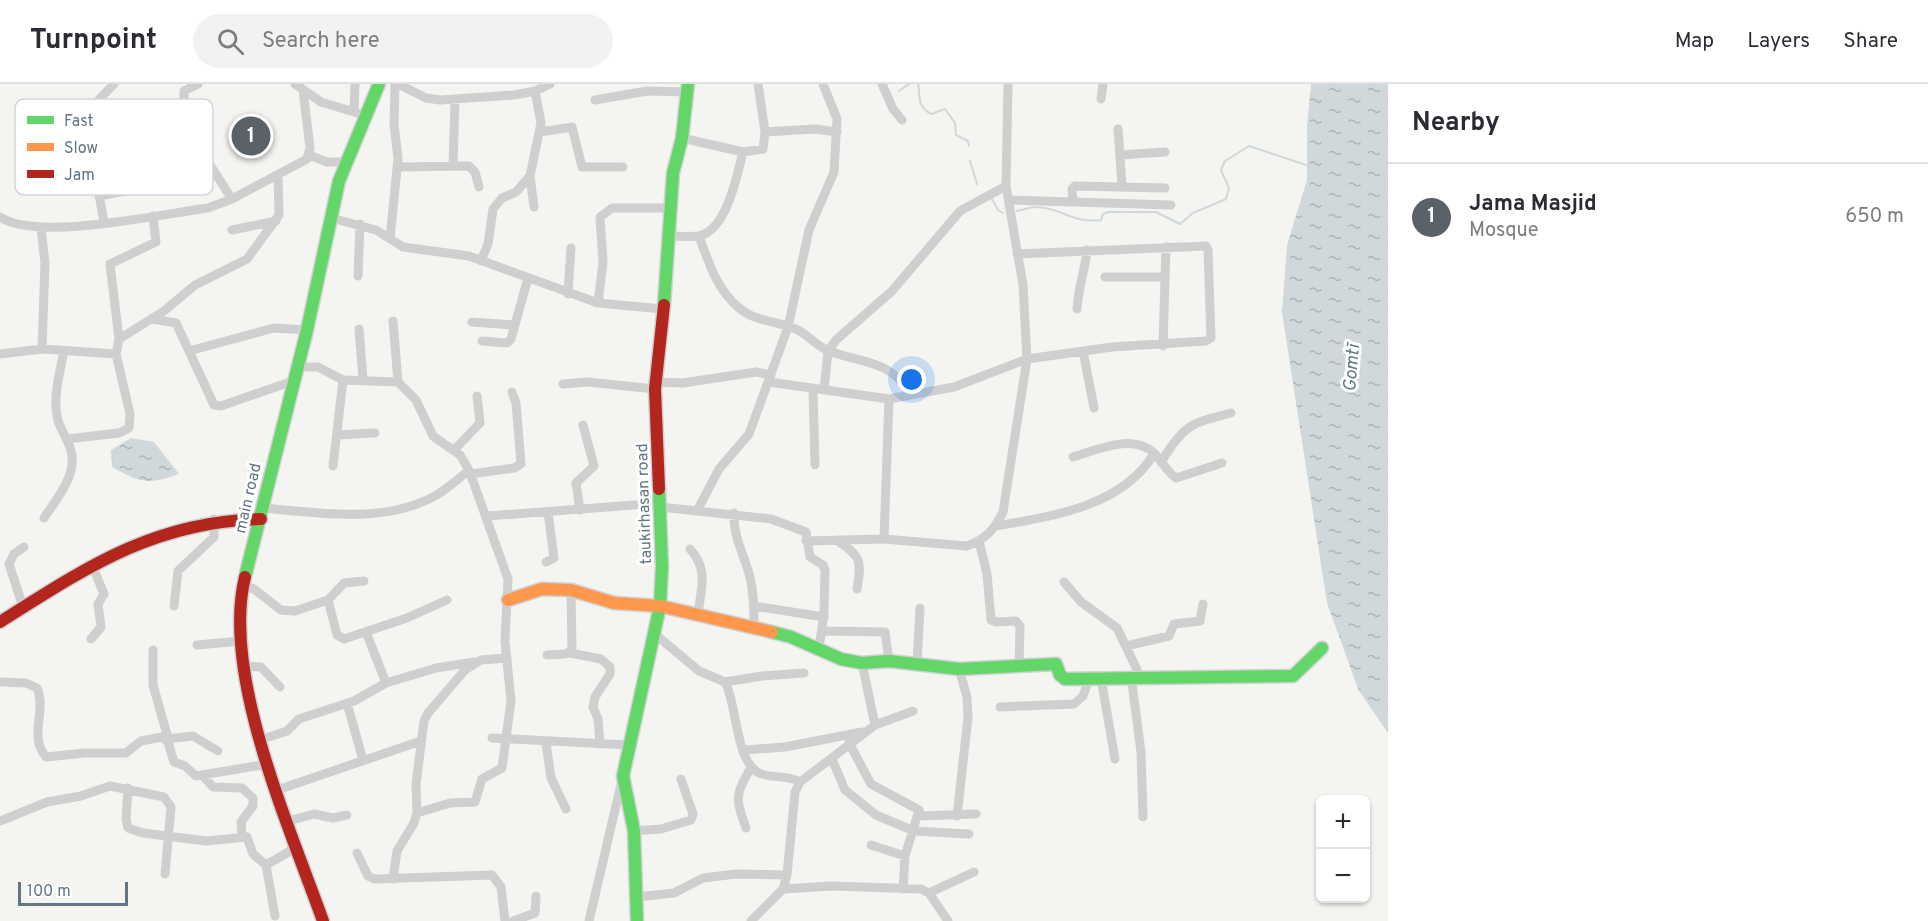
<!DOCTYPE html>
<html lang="en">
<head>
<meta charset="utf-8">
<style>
	:root { --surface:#fff; --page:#f2f2f3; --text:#2b2b33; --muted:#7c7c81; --line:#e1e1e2; --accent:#5a6169 }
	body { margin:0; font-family:Overpass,sans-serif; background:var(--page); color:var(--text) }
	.controls { position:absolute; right:18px; bottom:18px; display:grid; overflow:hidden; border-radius:9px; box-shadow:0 2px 4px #0004 }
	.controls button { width:54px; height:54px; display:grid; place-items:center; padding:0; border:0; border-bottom:2px solid var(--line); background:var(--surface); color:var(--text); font:30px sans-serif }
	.scale { position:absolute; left:18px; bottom:15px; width:110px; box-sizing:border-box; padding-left:6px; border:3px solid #607684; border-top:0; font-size:16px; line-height:21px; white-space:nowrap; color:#607684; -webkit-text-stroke:4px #fff; paint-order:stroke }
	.you { position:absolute; left:912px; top:296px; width:21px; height:21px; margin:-15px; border:4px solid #fff; border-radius:50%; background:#1a73e8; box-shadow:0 0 0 9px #1a73e833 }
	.badge { display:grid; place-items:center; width:39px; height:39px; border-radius:50%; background:var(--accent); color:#fff; font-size:20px; font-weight:700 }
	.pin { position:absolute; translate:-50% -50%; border:3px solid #fff; box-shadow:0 2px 6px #0006 }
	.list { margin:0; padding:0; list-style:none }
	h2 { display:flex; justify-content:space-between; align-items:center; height:78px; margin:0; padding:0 24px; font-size:26px }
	h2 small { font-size:20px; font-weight:400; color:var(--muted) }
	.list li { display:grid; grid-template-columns:39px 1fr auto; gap:18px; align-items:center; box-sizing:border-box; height:108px; padding:0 24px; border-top:2px solid var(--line) }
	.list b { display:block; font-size:22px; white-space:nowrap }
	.list p { margin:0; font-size:20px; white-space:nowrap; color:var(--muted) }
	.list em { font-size:20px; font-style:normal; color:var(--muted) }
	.icon { flex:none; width:33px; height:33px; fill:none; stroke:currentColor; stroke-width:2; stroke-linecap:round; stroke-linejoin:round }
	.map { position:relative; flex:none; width:1388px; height:837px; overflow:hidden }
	header { display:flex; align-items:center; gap:36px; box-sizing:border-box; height:84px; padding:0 30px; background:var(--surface); border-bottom:2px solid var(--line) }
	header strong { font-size:28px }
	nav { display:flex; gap:33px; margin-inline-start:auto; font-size:21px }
	.search { width:420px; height:54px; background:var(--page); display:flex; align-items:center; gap:15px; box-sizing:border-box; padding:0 21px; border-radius:33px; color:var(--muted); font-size:22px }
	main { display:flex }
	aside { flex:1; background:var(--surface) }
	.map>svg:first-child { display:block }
</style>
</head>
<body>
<header>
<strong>Turnpoint</strong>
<div class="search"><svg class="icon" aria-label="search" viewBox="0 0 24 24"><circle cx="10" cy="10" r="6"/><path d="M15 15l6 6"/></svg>Search here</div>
<nav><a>Map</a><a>Layers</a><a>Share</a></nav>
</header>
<main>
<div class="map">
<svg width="1388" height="837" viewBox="0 0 1388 837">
	<defs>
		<pattern id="water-ripples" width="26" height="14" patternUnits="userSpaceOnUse" patternTransform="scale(1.5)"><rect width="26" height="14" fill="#d0d8db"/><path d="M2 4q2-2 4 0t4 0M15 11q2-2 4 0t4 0" fill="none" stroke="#acb4b7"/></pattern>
	</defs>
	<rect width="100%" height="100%" fill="#f4f4f1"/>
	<path fill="url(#water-ripples)" d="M1311,0H1388V649L1358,605L1327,519L1282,228L1287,161L1307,96V42Z
		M131,354L154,358L179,390C149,401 140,399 112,383L111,366Z"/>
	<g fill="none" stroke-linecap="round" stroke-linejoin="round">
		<path stroke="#d0d8db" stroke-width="2" d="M918,0C921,14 916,21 931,30L945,25L955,39L956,51L968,57L969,62
			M899,7L909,0
			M970,77L977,100
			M992,115L998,126L1003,129
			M1017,127C1023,126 1030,123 1036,123C1061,123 1072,140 1101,136L1103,130L1109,128H1156L1180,140L1193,129L1226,115L1229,104L1221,86L1225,77L1249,62L1309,82"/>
		<defs>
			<path id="fast" d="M664,221L673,89L682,54L688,0
				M245,493L307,246L339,97L379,0
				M772,548L791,553L841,575L862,579L889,577L959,585L1056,580L1060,591L1065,595L1293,592L1322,564
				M637,837L634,747L623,692L660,522L662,483L659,405"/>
			<path id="slow" d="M508,516L542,505L571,506L614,519L660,522L772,548"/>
			<path id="jam" d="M659,405L655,305L664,221
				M245,493C221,590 290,744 323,837
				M0,538C87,483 155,437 261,435"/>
		</defs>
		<use href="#fast" stroke="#cfd1d2" stroke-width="15"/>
		<use href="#slow" stroke="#cfd1d2" stroke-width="15"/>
		<use href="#jam" stroke="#cfd1d2" stroke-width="15"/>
		<path stroke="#cfcfd0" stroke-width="9" d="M198,0L184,7V26L195,58L232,115
			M295,0L321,18L364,31
			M398,0L426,14L440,16L514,11L535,7L550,0
			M882,0L893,25L902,36
			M1101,15L1103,0
			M595,16L647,7L687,8
			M354,28L355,0
			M1118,45L1122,102
			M540,48L572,43L582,83H623
			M765,48L815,45L837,48
			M682,54L743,68L763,65L765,48L758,0
			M309,71L327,78H345
			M1120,71L1165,68
			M46,81L92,74
			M453,82L455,16
			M397,83L469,82L475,88L479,103
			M94,84L146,74
			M99,112L156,101
			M1010,116L1171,121
			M1073,118L1072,105L1075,102L1165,104
			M534,123L530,92L541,39L535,7
			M0,133C36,158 162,130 208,124L232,115L307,75L310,64L303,6
			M331,134L376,146L403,163L469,172L598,219L663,225
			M104,138L86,38L91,24L114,0
			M41,144L45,179L42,265
			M232,146L276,137
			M670,152C679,152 690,153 698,152C727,147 737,91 743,68
			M699,152C708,177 717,206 739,224C755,238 779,237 798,246C809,252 818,263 829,267C861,279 893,276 910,311
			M390,155L398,74L394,40L395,0
			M481,177L488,160L493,125L502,114L516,108L530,92
			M358,192L360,140
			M1105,193H1165
			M568,210L571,164
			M598,219L603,178L600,133L612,124H671
			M1077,225C1078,204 1085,187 1087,166
			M152,235L176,239L214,321L221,322L293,297
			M393,237L398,298
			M472,238L515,241
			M359,245L363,295
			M119,255L164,227L195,201L247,175L279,131L278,92
			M482,257L507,259L511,255L528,194
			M1163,262L1166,163
			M189,267L274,244L307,246
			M1083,267L1094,324
			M0,270L42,265L116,270
			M297,283H318L343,296L398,298L416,316L433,352L460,371L469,386L508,495L505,557L511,617L502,684L482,695L475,718L450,719L417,729
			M655,298L683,299L756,288L771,291
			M769,298L889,315L954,303L1027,275L1112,263L1206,257L1211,254L1208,166L1206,162L1017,170
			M563,300L588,298L655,305
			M813,305L815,381
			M824,306L828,267L836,256L892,207L960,127L1006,102
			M337,351L375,349
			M67,355L119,349L129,344L130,330L116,270L119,255L110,180L156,158L153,132
			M454,366L480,339L477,312
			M1073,373C1097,366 1132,349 1154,369C1162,377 1167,388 1176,394L1222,379
			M1161,378C1185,341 1188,340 1231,329
			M333,382L343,296
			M471,390L514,384L521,380L516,319L512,308
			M661,423L771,435L806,448L810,473L823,481L825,486L824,529L819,565
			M263,424C320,429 388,441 440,409C450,402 460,394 469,386
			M698,425L719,385L749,350L788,243L809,146L834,88L837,35L823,0
			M580,426L576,399L594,382L583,341
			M734,429C733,453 744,470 750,493C754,510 754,527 754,545
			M487,432L661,419
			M44,434C56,416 78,390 71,367C68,354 59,345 57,332C53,311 60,288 64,267
			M996,442C1053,432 1121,423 1154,370
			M884,455L889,315
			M836,456C861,472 862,476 857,505
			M806,457L884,455L967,462C986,455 994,446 1003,428L1027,275L1023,201L1006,102L1008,0
			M979,457L987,490L991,536L996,538L1016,537L1020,542L1019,584
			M690,465C709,486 701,504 698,530
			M546,478L554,474L548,428
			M1064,498L1081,518L1117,544L1140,592
			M243,501L254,505L281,526L295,527L328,516L344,499L364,497
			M328,516L337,551L344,555L407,534L447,516
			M174,522L178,487L214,453V435
			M754,522L824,533
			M23,523L9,480L14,470L24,463
			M823,547L885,548L889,577
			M366,548L386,599
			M656,551L699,587L725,598C737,619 735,677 759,689C772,695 786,690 800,698
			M91,555L101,543L98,520L104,510L92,481
			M197,561L241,557
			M1126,562L1169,552L1174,540L1200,537L1203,520
			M153,566V601L168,654
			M570,569L601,575L610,583V590L595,613L593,623L598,635L600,660
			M547,571L565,570L572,567L571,506
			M862,579L875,641
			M917,579L920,524
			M245,582L261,583L280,603
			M1131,592L1141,668L1143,733
			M1101,594L1115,675
			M0,598L26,599L37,604C47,627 28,652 46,673L84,669H126L141,657L162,653L168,658L174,678L185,682L196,692L268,680
			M725,598L762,592L804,589
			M347,619L363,676
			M1000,623L1074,620L1083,612L1089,595
			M492,654L628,661
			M167,655L193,652L218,667
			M260,656L287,647L299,635L354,617L386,599L436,584L474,578
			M546,659L551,694L566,725
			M849,659L871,700L919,726L905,772L903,805
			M744,666L785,663L862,648
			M832,675L845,706L876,731L914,747L969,750
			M203,692L213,703L242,704L253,714V722L241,738L242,753
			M128,704L126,736L128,744L143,749L206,757L247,753L253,770L266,781
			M277,706L421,657
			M919,732L976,730
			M957,732L968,633L967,613L959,585
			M0,737L47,718L81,712L110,702L164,713L171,723L165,790
			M288,737L314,730L333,734L347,731
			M746,744C735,712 735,713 751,683
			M634,747L661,745L691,736L693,730L681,695
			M871,761L905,772
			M357,769L368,792L374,795L492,791L501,803L505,837
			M393,795L397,767L414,739L417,729L416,700L424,637L428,629L465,586L481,576L507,574
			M783,805L832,802L921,805L929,809L948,837
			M929,809L974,788
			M637,813L674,809L703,794L736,790L787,791
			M275,832L266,781L297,763
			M513,837L535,829L536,812
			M589,837L622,696
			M751,837L783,805L787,791L795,708L800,698L875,641L913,627"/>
		<use href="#fast" stroke="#63d668" stroke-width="12"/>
		<use href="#slow" stroke="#ff974d" stroke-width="12"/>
		<use href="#jam" stroke="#b3261e" stroke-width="12"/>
	</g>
	<g text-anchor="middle" stroke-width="6" stroke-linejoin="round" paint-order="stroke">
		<g font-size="16" fill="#607684" stroke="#fff">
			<text transform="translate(247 414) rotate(-77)" y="6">main road</text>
			<text transform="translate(643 420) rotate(-92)" y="6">taukirhasan road</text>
		</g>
		<g font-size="18" font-style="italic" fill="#5c7982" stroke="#fff">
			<text transform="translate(1351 284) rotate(-85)" y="6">Gomtī</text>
		</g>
	</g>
	<rect x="15" y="15" width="198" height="96" rx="9" fill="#fff" stroke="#cfd6da" stroke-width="1.5"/>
	<rect x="27" y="32" width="27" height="8" fill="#63d668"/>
	<rect x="27" y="59" width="27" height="8" fill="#ff974d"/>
	<rect x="27" y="86" width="27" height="8" fill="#b3261e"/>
	<g font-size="16" fill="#607684">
		<text x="64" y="42">Fast</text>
		<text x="64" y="69">Slow</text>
		<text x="64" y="96">Jam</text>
	</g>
</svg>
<div class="controls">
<button>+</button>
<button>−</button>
</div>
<div class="scale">100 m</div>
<div class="you"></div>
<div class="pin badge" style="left:251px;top:52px">1</div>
</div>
<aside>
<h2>Nearby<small></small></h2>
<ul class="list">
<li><span class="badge">1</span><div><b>Jama Masjid</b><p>Mosque</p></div><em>650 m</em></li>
</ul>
</aside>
</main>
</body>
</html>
